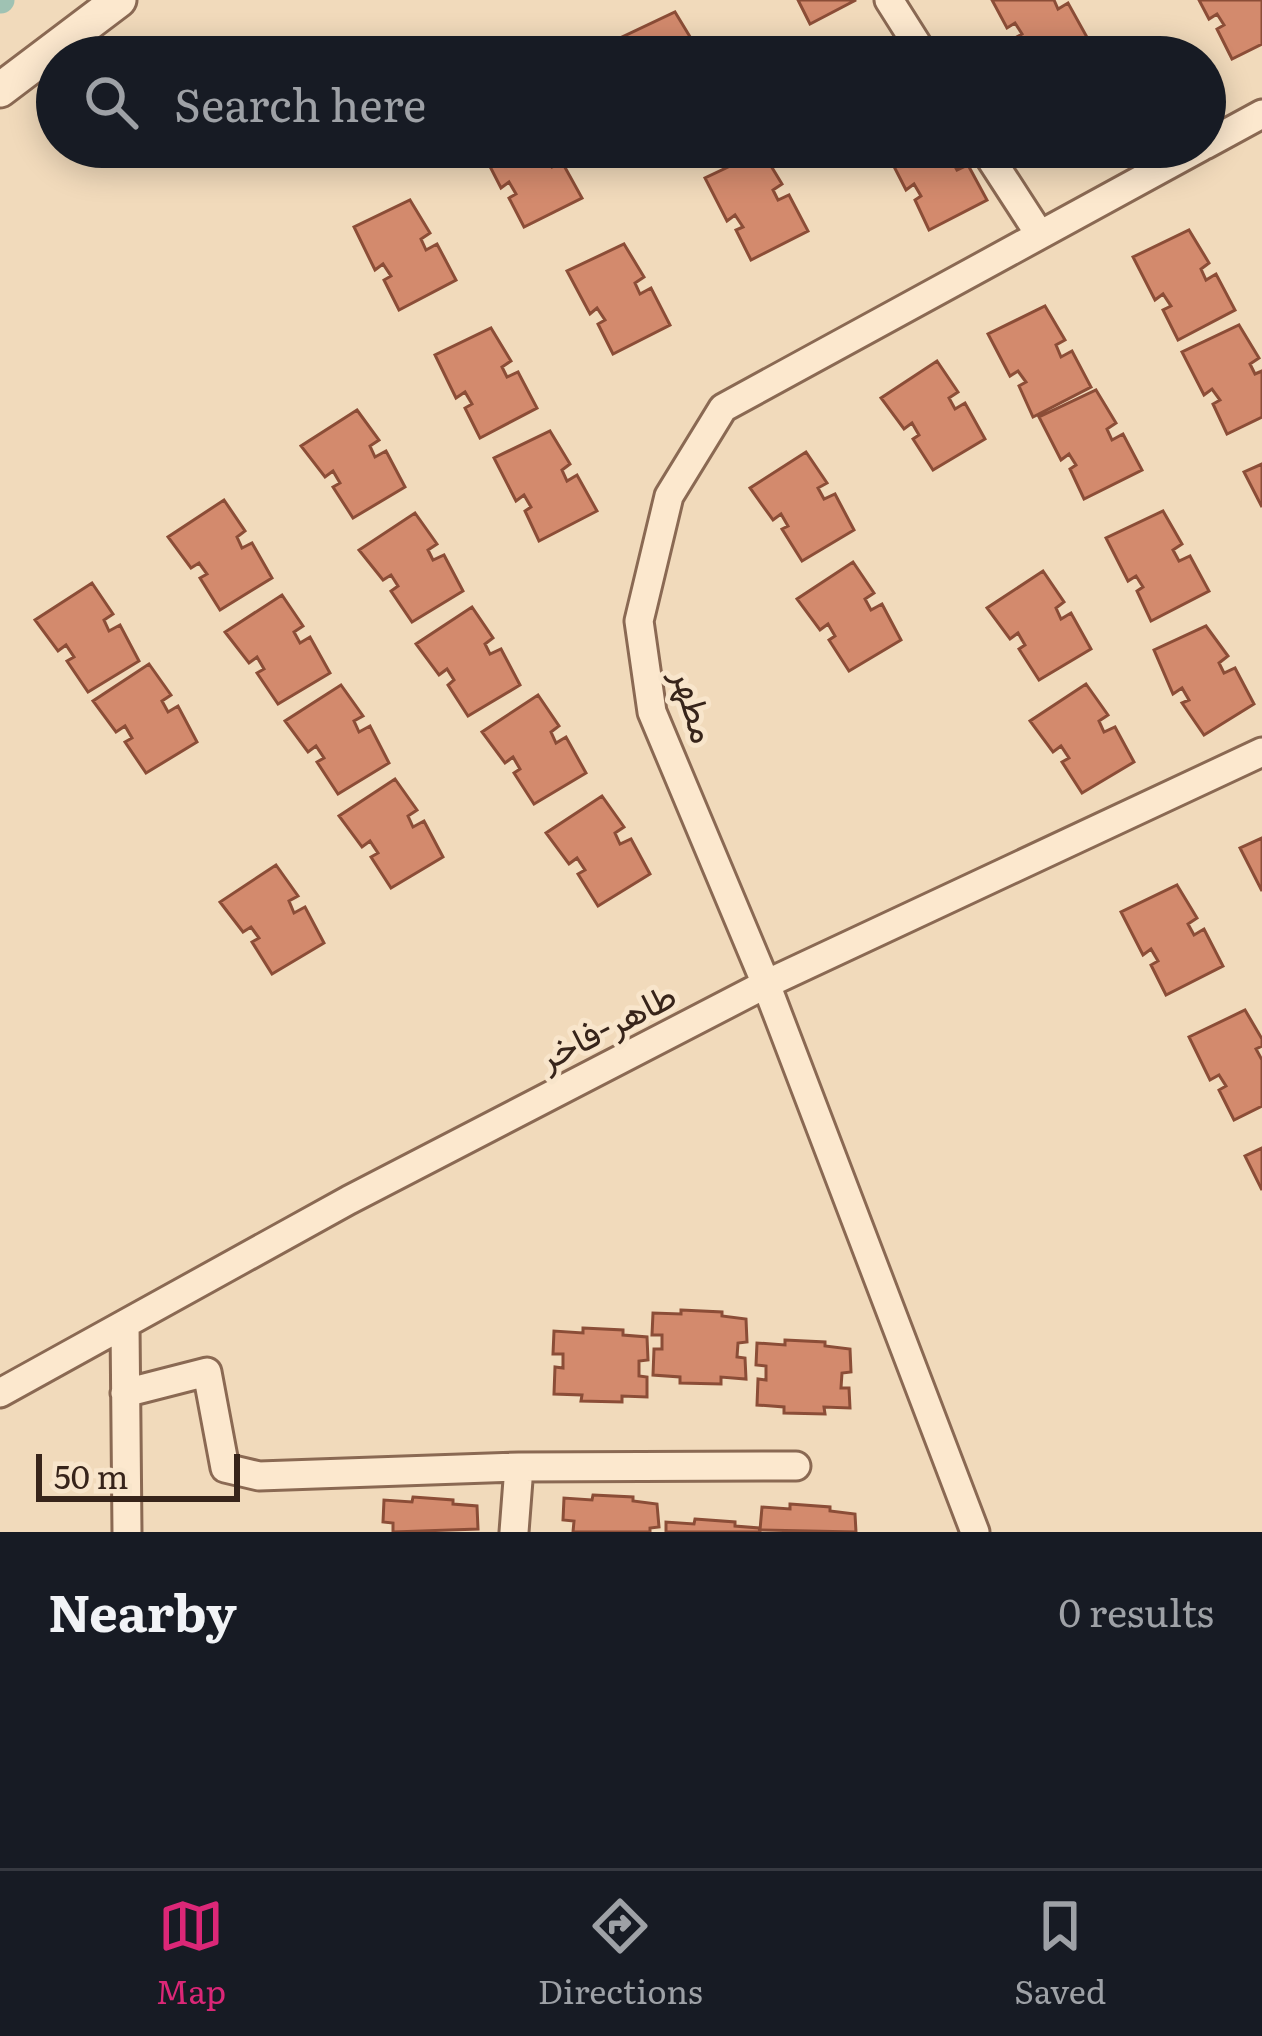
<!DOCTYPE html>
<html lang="en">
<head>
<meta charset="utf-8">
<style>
	:root { --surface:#171b24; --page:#20242c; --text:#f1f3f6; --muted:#9ea1a6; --line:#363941; --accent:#db2777 }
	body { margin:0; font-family:Literata,Vazirmatn,serif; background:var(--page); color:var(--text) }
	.scale { position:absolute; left:36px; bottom:30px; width:204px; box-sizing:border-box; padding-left:12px; border:6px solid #37241a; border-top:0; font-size:33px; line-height:42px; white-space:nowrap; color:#37241a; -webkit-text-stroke:9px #f8e5cb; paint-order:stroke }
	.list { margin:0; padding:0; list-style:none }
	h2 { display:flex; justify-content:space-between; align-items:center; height:156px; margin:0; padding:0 48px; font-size:51px }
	h2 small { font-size:39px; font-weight:400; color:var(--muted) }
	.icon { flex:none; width:66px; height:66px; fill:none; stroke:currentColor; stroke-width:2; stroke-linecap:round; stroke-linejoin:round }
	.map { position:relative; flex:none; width:1262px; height:1532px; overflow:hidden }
	.search { position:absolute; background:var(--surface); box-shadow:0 6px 30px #0003; left:36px; right:36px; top:36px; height:132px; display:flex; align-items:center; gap:30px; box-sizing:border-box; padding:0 42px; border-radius:66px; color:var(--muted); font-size:45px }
	.sheet { height:336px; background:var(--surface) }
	nav { display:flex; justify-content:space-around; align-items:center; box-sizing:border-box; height:168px; border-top:3px solid var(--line); background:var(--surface); font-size:33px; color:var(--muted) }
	nav a { display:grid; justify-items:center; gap:6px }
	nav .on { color:var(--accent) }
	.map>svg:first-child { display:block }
</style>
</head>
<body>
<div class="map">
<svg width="1262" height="1532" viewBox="0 0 1262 1532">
	<rect width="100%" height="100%" fill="#f1dabb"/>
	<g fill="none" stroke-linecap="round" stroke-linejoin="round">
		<path stroke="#9fc2b3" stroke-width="27" d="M0,0H1"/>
	</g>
	<path fill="#d38a6d" stroke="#8b4d37" stroke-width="3" d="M798,0H856L810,24Z
		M992,0H1054L1058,9L1068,3L1088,39L1052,57H1025L1015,38L1022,34L1015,23L1007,28Z
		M1199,0H1262V44L1232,59L1217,29L1224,25L1217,14L1209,19Z
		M675,12L695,45L686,51L689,57H628L618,39Z
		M480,147H553L555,151L546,157L552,167L562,162L582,198L524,227L509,198L516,194L509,182L501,188Z
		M884,147H957L960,153L951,159L957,170L968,165L987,200L929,230L915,200L921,196L914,184L906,190Z
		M762,151L782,184L773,190L778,200L789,195L808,231L751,260L736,230L743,227L735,215L727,221L705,178Z
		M410,200L430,233L421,239L426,250L437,244L456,280L399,310L384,280L391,276L383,264L375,270L354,227Z
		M1189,230L1209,263L1201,269L1206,280L1216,274L1235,310L1178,340L1163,310L1171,306L1163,294L1155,300L1133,257Z
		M624,244L644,277L635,283L640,294L651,288L670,325L613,354L598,324L605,320L597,308L590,314L567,271Z
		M1045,306L1065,340L1056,345L1061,357L1072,351L1091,387L1033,417L1019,386L1026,382L1018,371L1010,376L988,334Z
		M1239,325L1259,358L1250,364L1255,374L1262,371V417L1227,434L1213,404L1220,400L1212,389L1204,395L1182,352Z
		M491,328L511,361L502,367L507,377L518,372L537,408L480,438L465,408L472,404L465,392L456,398L435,355Z
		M937,361L958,392L949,398L955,409L965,403L985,439L933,470L913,439L919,435L912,423L904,429L881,398Z
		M1096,390L1116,423L1107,429L1112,440L1123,434L1142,470L1084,499L1070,469L1076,465L1069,454L1061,460L1039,417Z
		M357,410L379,440L370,446L375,457L386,451L405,487L353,518L333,487L340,483L333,471L325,477L301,446Z
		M550,431L570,464L562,470L567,481L577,475L597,511L539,541L525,511L531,507L524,495L516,501L494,458Z
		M806,452L827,483L818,488L824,499L835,494L854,530L802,561L782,529L788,526L781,514L773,520L750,488Z
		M1262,464V507L1244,472Z
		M224,500L245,531L237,537L242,548L252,543L272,578L220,610L200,578L207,574L199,563L191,568L168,537Z
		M1163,511L1182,544L1173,550L1179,561L1190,556L1209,591L1151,621L1137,591L1143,587L1136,576L1128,581L1106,538Z
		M415,513L437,544L428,550L433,560L444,555L463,591L412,622L391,591L398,586L391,575L383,580L359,550Z
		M853,562L874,593L865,599L871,610L882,604L901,640L849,671L829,640L835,636L828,624L820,630L797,599Z
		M1043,571L1064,602L1056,608L1061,619L1071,613L1091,649L1039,680L1019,649L1025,645L1018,633L1010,639L987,608Z
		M92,583L113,614L104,620L109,631L120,625L139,661L88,692L67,661L74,657L66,645L58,651L35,620Z
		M282,595L303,626L294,632L300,643L310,637L330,673L278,704L257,673L264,669L257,657L249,663L225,632Z
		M472,607L493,638L485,644L490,654L501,649L520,685L468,716L448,685L454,680L447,669L439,675L416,644Z
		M1206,626L1228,656L1219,663L1224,673L1235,668L1254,704L1204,735L1182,703L1189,700L1182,688L1173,694L1154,650Z
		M149,664L171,695L162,701L168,712L178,706L197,742L146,773L125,742L132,738L125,726L116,732L93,701Z
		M1086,684L1108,715L1099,721L1104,732L1115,727L1134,762L1082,793L1062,762L1069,758L1061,746L1053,752L1030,721Z
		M341,685L363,716L354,721L359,732L370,726L389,763L338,794L317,762L324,758L316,746L308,752L285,721Z
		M538,695L559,726L551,732L556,743L566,737L586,773L534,804L514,773L520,769L513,757L505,763L482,732Z
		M395,779L417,810L408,816L413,827L424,821L443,857L391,888L371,857L378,853L370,841L362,847L339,816Z
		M602,796L624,827L615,833L620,844L631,839L650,874L598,906L578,874L585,870L577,858L569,864L546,833Z
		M1262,838V891L1240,848Z
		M276,865L298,896L289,901L294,913L305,907L324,943L272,974L252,942L259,938L251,927L243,932L220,902Z
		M1177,885L1197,918L1188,924L1194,935L1204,929L1223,966L1166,995L1151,965L1158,961L1151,949L1143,955L1121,912Z
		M1245,1010L1262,1039V1046L1256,1049L1262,1060V1106L1234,1120L1219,1090L1226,1086L1219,1075L1210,1080L1189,1037Z
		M1262,1148V1190L1245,1156Z
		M681,1310L722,1312V1316L746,1319L747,1342L738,1343L737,1357L745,1358L746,1379L721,1377V1384L680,1383V1377L653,1375L654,1349H662V1335H652L653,1313L681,1314Z
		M583,1328L623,1330V1335L647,1337L648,1360L639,1361V1376L647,1377V1397L622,1396V1402L581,1401L582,1395L554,1394L555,1367L563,1368V1354H553L554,1331L583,1333Z
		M785,1340L825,1342V1346L850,1349L851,1372L842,1373L841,1388H849L850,1408L824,1407L825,1414L784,1413V1407L757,1405L758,1379L766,1380V1366L756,1365L757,1343L785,1345Z
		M593,1495L633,1497V1501L657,1504L659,1527L650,1528V1532H573L574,1521L563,1520L564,1498L592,1500Z
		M413,1497L453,1500V1504L477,1506L478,1529L393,1532V1523L383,1522L384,1500L412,1502Z
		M790,1504L830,1507V1511L855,1514L856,1532L760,1530L762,1507L790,1509Z
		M695,1519L735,1522V1526L759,1528L760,1532H666V1522L694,1524Z"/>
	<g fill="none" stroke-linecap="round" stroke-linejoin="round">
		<defs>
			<path id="minor" d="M889,0L925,57
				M1205,145L1262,114
				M983,147L1040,235
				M125,1325L127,1532
				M0,1393L349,1200L766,984L1262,752
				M125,1393L207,1372L225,1468L259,1476L519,1467L514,1532
				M519,1467L796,1466
				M975,1532L766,984L652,712L639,621L669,496L723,408L1201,147"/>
			<path id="tertiary" d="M0,90L119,0"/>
		</defs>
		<use href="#minor" stroke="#8a6953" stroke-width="33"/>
		<use href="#tertiary" stroke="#8a6953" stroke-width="39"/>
		<use href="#minor" stroke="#fce8ce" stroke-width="27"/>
		<use href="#tertiary" stroke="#fce8ce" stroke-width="33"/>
	</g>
	<g text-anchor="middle" stroke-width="10" stroke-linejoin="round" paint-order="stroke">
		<g font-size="36" fill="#37241a" stroke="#f8e5cb">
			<text transform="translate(695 706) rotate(74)" y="13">مطهر</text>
			<text transform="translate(607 1026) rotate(-27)" y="13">طاهر-فاخر</text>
		</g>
	</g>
</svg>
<div class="scale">50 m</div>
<div class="search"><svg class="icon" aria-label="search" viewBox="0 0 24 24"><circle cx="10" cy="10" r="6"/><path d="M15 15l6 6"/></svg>Search here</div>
</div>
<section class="sheet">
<h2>Nearby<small>0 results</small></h2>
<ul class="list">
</ul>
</section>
<nav>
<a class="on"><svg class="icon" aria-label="map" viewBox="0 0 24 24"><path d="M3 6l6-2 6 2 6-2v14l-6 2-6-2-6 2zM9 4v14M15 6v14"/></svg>Map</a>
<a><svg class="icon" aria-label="directions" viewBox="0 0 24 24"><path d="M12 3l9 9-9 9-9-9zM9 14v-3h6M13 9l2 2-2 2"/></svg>Directions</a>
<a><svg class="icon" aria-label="saved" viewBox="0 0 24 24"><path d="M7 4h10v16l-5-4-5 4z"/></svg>Saved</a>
</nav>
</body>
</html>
